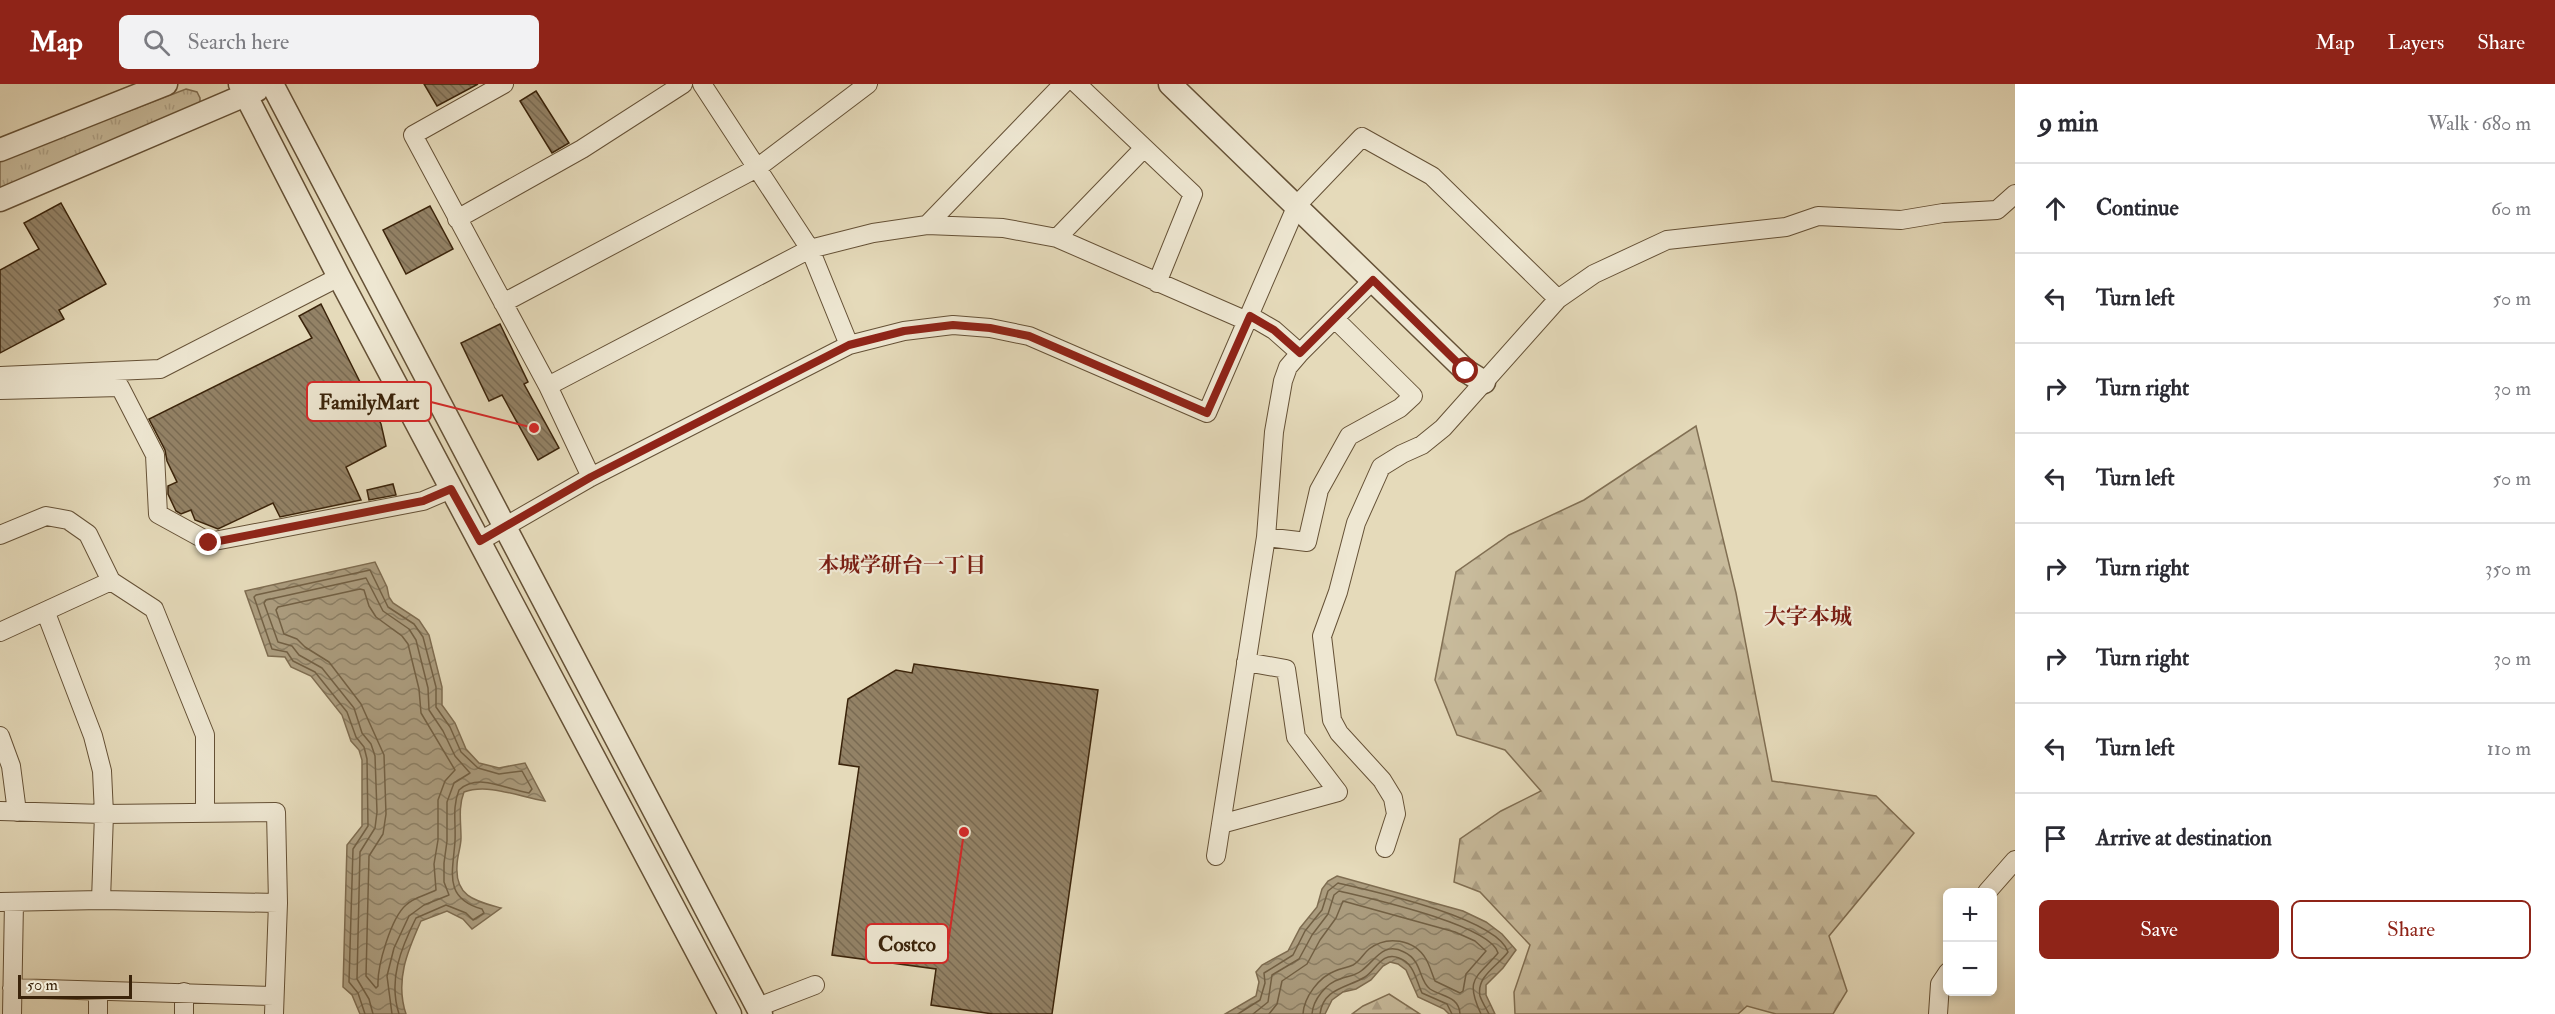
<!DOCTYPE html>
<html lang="en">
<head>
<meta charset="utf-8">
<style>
	:root { --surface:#fff; --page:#f2f2f3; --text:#2b2b33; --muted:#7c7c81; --line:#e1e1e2; --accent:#8f2418 }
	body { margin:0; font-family:"IM FELL Double Pica","Noto Serif JP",serif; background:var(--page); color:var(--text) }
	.controls { position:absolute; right:18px; bottom:18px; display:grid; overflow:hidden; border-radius:9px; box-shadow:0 3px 9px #0003 }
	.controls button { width:54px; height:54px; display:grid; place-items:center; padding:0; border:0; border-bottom:2px solid var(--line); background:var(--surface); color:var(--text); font:30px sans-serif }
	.scale { position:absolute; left:18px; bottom:15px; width:114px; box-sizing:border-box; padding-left:6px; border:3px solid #3a230a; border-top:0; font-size:16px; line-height:21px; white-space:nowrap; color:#3a230a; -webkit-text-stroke:4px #eee7d2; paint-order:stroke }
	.stop { position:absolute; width:18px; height:18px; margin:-14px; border:4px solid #8f2418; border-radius:50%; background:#fff }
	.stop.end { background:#8f2418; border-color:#fff; box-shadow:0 2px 6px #0008 }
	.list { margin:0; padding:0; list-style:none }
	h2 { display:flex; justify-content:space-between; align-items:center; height:78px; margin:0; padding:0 24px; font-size:26px }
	h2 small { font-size:20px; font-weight:400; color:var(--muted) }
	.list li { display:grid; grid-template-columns:39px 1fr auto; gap:18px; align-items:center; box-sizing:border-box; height:90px; padding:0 24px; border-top:2px solid var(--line) }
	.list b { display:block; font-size:22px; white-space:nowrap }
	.list em { font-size:20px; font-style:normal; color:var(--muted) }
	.actions { display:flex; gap:12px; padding:18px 24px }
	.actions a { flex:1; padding:14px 0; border:2px solid var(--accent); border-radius:9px; text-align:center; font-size:21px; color:var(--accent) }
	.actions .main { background:var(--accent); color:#fff }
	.icon { flex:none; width:33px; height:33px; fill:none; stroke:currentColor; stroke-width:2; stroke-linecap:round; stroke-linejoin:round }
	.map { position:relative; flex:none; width:2015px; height:930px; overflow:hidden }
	header { display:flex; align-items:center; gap:36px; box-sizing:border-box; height:84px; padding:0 30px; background:var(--accent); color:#fff }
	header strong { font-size:28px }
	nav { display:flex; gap:33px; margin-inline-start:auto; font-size:21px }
	.search { width:420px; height:54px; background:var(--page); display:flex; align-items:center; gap:15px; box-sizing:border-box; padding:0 21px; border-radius:9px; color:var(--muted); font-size:22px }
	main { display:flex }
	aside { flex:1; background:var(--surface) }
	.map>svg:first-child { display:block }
</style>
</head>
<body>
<header>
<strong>Map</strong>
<div class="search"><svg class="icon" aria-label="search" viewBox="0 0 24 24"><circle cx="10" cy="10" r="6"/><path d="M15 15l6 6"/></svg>Search here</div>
<nav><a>Map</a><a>Layers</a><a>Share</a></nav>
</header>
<main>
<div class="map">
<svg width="2015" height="930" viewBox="0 0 2015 930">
	<defs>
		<pattern id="grass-tufts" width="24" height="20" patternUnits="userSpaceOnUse" patternTransform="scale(1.5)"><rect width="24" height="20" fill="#c8bb9c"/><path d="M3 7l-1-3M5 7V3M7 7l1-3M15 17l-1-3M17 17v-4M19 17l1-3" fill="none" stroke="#ada085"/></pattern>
		<pattern id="forest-firs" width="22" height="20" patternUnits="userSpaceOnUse" patternTransform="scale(1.5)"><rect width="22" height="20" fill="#c8bb9c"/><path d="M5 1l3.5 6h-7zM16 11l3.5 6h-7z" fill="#ada085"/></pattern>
		<pattern id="water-waves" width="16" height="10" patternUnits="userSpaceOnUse" patternTransform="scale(1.5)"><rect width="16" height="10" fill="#ab9c7e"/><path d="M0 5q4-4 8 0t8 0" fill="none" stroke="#8c7f65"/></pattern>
		<pattern id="building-back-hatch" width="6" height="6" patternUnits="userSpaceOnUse" patternTransform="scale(1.5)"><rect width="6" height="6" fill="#938266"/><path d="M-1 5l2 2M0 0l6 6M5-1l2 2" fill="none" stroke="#796a52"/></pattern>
	</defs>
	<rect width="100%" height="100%" fill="#e5daba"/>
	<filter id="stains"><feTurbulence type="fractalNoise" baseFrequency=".00333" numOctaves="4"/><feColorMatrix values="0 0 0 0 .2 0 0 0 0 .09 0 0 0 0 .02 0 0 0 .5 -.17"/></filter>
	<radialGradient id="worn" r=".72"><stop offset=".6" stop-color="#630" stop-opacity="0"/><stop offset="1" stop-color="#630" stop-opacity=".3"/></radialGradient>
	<path fill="url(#grass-tufts)" stroke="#816f53" stroke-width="1.5" d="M186,5L197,8L200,14V20L0,108V73L64,46L129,27Z"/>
	<path fill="url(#forest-firs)" stroke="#816f53" stroke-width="1.5" d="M1696,342L1736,509L1772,697L1876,712L1914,749L1829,852L1847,907L1833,930H1776L1747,922L1738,930H1515L1514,908L1530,861L1480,808L1454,798L1460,755L1501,727L1541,707L1505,666L1457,651L1435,596L1456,488L1509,451L1584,416Z
		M1389,910L1420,930H1352L1363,922Z"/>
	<path fill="url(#water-waves)" stroke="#7e6c50" stroke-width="1.5" d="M375,478L387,503L389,513L393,519L419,536L429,551L442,603V621L455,639L466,665L479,679L499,684L525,679L545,717C520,713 488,699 464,708C458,723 461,738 461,754C461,763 457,772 457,782C455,813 476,817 501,824L472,845L463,835L447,827L421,837C407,868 395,897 406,930H360L352,911L343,903L347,761L362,742V676L359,666L351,657L342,631L311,592L291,583L285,573L268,572L245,507Z
		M1337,792L1463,827L1486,838L1502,850L1516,866L1503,884L1486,901V911L1495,930H1449L1444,925L1418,913L1406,886L1398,880L1390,878L1383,882L1371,896L1356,905L1343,908L1332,916L1325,930H1225L1256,912L1259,898L1256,888L1262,881L1288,867L1300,844L1317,823L1322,805L1328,797Z"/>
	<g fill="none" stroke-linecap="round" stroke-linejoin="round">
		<path stroke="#726044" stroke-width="1.5" d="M360,505L364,506L369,522L376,533L402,552L408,560L419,605L421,629L455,686L445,697L438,716V756L434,780L436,806C427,811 414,813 406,821C391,834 377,882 378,902L376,904L366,892L369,772L383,750L386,730L384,671L361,620L329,578L305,563L297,555L284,550L276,526L278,523Z
			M365,930L358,909L349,898L353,765L368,742L367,675L364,663L356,653L347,628L315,588L293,577L287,568L272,565L254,513L256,511L370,486L388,523L414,540L423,553L436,603V623L450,643L461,668L478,684L499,690L522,687L532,705L529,709C507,706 479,688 459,706C452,723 456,739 455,757C453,788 443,814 482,825L484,829L473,836L466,829L446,821L416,834C401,864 388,896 399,930
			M373,930L369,915L357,895L360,768L375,744L377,728L375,672L371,660L362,649L354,624L322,584L299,571L292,562L278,558L264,519L266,516L366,494L383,527L409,545L416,556L428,604L429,626L443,647L455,672L470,689L454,699L447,718V757L444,779V798L449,811L424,821L409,832L394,864L387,892L392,930
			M1238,930L1260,916L1265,899L1264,889L1293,871L1305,847L1322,826L1328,807L1338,799C1373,807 1497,834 1508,868C1498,882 1476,892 1480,912C1482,918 1486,924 1489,930
			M1253,930L1268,918L1272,891L1299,875L1312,851L1328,830L1334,811L1339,807C1368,814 1491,841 1498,869C1477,894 1464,894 1481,930
			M1269,930L1277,920L1282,897L1307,880L1320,856L1336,834L1343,817L1455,848L1475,857L1486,867L1466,890L1463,907L1460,909L1435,897C1432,890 1430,882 1426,875C1414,855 1387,851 1369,865C1363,870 1360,877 1353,881C1347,884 1341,884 1335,887C1319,893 1304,913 1303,930
			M1312,930C1313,916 1326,899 1340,895C1347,892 1355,892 1361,887C1375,877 1383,857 1404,868C1423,877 1418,896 1430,905C1442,913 1459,912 1460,930
			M1320,930C1323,904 1347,904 1365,893C1376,886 1382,867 1399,874C1414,879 1416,896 1422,909L1447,920L1452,930"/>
	</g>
	<path fill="url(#building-back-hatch)" stroke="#3a230a" stroke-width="1.5" d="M424,0H478L437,22Z
		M536,7L569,59L552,69L520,17Z
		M61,119L106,200L59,226L64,235L0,269V186L39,165L24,139Z
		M430,122L453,165L406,190L383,146Z
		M321,220L381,340L386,362L346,383L361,416L280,433L273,419L218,445L195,436L191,426L181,430L176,427L168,410V402L177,398L167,377L165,366L149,335L312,254L299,232Z
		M500,240L528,298L524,300L559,364L538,376L502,311L489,317L461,259Z
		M393,400L396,411L369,416L367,406Z
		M914,580L1098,606L1052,930H993L931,921L936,885L832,871L859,683L839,680L848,615L896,586L912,589Z"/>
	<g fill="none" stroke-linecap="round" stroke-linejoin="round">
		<defs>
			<path id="minor" d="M504,0L413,51L548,302L591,393
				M702,0L810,165L849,261
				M1077,0L1193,110L1157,199
				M457,135L582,65L683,0
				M927,141L1063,0
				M1057,154L1143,65
				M503,219L757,84L868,0
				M1250,232L1274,246L1300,269
				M0,292L160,285L339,193
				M548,302L810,165L873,149L927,141L1003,144L1057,154L1247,237
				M0,306L120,303L155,371L158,430L209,458L423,417L451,405
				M0,451L46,432L68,436L88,450L111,497L154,525L205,651V728
				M1266,453L1307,458L1319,406L1349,352L1400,324L1413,312L1335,235
				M480,457L591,393L849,261L904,247L953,241L990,244L1029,252L1207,329L1297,121L1362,53L1432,92L1558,215
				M46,529L93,652L102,687L104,730L101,816
				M0,548L111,497
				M0,652L11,682L17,728
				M0,727L104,730L276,728L278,819L274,930
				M1221,740L1338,708L1296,653L1286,585L1246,578
				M1385,764L1396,730L1393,714L1382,696L1339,649L1332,636L1322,552L1338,508L1356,439L1381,383L1402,370L1422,361L1443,344L1558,215L1594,190L1667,156L1786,143L1818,132L1901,136L1943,129L1997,126L2015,110
				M1216,772L1266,453L1274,348L1283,297L1288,283L1300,269L1373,196
				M1987,808L2015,776
				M0,818L101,816L278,819
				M12,904L274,912
				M758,923L815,901
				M12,930L14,818
				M98,930V908
				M184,930V908
				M1938,930L1940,900L1948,888"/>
			<path id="tertiary" d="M240,0L339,193L730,930
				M272,0L761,930
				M1170,0L1466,287L1484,298
				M0,66L166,0
				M0,116L257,6"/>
		</defs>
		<use href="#minor" stroke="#655136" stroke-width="20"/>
		<use href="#tertiary" stroke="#655136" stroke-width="25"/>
		<use href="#minor" stroke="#eee7d2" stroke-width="18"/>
		<use href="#tertiary" stroke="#eee7d2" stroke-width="22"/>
	</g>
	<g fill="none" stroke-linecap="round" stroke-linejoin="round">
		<path stroke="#8f2418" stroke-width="8" d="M209,459L423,417L451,405L480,457L591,393L849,261L904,247L953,241L990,244L1029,252L1207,329L1250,232L1274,246L1300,269L1373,196L1466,287"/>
	</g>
	<g text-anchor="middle" stroke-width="4.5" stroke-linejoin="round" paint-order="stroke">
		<g font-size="21" font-weight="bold" fill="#7a1f14" stroke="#eee7d2">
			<text x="902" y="488">本城学研台一丁目</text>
		</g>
		<g font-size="22" font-weight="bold" fill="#7a1f14" stroke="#eee7d2">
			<text x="1808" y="540">大字本城</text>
		</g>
	</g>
	<path fill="none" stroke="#d62828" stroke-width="2" d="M534 344L431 318M964 748L948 860"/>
	<g fill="#d62828" stroke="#eee7d2" stroke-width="2">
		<circle cx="534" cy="344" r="6"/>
		<circle cx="964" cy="748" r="6"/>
	</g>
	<g fill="#eee7d2" stroke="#d62828" stroke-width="2">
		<rect x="307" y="298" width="124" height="39" rx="6"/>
		<rect x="866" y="840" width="82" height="39" rx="6"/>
	</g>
	<g font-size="21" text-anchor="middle" font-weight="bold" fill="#3a230a">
		<text x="369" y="325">FamilyMart</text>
		<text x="907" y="867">Costco</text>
	</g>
	<rect width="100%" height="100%" filter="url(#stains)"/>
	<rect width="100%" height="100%" fill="url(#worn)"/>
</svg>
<div class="controls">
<button>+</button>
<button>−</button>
</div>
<div class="scale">50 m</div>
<div class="stop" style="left:1466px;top:287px"></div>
<div class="stop end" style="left:209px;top:459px"></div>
</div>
<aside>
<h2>9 min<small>Walk · 680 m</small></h2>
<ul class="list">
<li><svg class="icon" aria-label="ahead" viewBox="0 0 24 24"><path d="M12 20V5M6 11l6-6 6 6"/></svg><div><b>Continue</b></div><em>60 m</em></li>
<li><svg class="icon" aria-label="left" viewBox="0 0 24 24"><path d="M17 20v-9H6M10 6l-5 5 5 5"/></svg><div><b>Turn left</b></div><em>50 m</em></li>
<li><svg class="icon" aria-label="right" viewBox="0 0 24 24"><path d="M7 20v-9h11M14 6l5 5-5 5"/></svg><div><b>Turn right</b></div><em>30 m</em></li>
<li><svg class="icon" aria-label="left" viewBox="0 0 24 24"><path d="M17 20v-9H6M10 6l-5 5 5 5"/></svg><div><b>Turn left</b></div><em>50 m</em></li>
<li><svg class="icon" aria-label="right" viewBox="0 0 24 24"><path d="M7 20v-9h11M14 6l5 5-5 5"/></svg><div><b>Turn right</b></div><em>350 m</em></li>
<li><svg class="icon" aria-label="right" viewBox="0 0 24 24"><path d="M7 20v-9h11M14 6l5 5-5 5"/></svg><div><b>Turn right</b></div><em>30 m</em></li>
<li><svg class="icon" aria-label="left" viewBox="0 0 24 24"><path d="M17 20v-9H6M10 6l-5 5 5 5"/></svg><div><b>Turn left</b></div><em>110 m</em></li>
<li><svg class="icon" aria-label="arrive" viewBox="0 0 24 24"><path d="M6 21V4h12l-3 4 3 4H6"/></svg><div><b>Arrive at destination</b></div></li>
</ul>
<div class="actions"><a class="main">Save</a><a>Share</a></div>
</aside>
</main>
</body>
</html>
